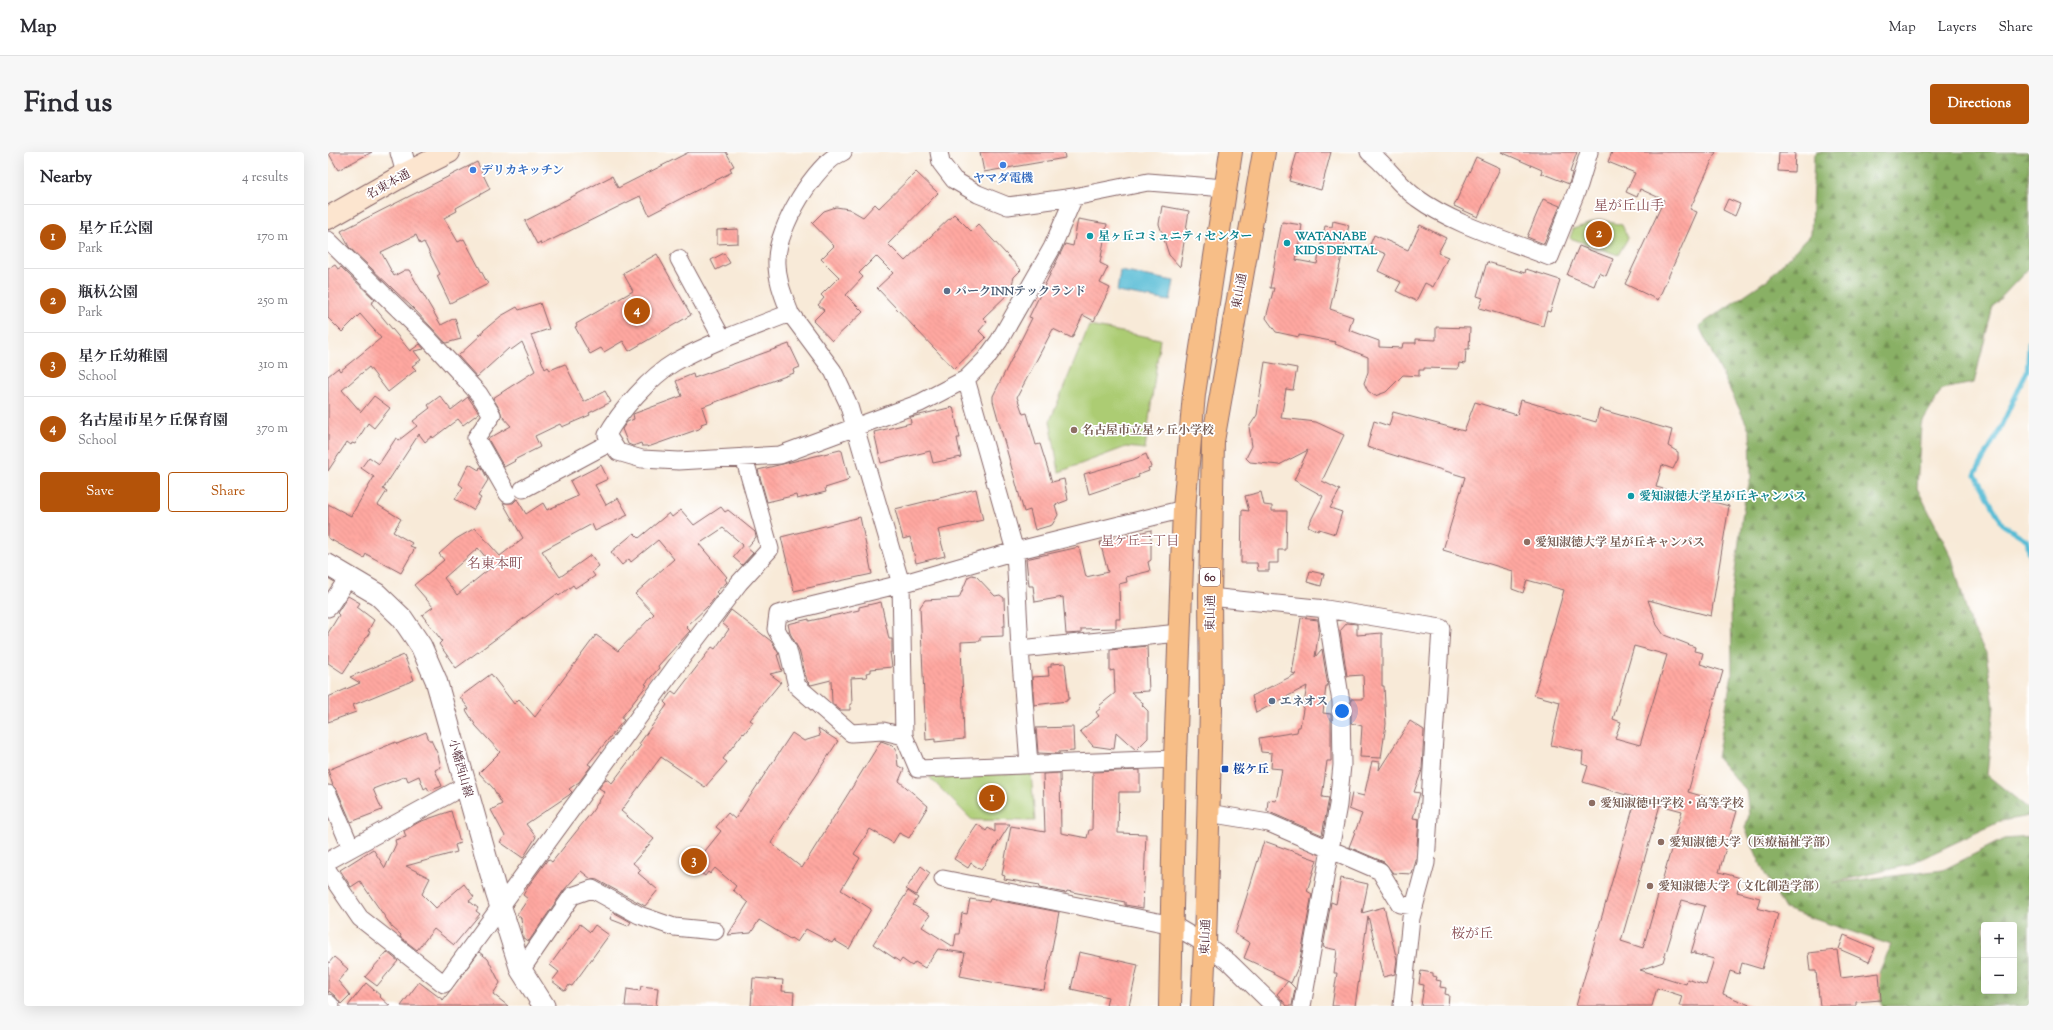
<!DOCTYPE html>
<html lang="en">
<head>
<meta charset="utf-8">
<style>
	:root { --surface:#fff; --page:#f7f7f7; --text:#2b2b33; --muted:#7c7c81; --line:#e1e1e2; --accent:#b45309 }
	body { margin:0; font-family:"Sorts Mill Goudy","Noto Serif JP",serif; background:var(--page); color:var(--text) }
	.controls { position:absolute; right:12px; bottom:12px; display:grid; overflow:hidden; border-radius:4px; box-shadow:0 4px 16px #0002 }
	.controls button { width:36px; height:36px; display:grid; place-items:center; padding:0; border:0; border-bottom:1px solid var(--line); background:var(--surface); color:var(--text); font:20px sans-serif }
	.you { position:absolute; left:1014px; top:559px; width:14px; height:14px; margin:-10px; border:3px solid #fff; border-radius:50%; background:#1a73e8; box-shadow:0 0 0 6px #1a73e833 }
	.badge { display:grid; place-items:center; width:26px; height:26px; border-radius:50%; background:var(--accent); color:#fff; font-size:13px; font-weight:700 }
	.pin { position:absolute; translate:-50% -50%; border:2px solid #fff; box-shadow:0 1px 4px #0006 }
	.list { margin:0; padding:0; list-style:none }
	h2 { display:flex; justify-content:space-between; align-items:center; height:52px; margin:0; padding:0 16px; font-size:17px }
	h2 small { font-size:13px; font-weight:400; color:var(--muted) }
	.list li { display:grid; grid-template-columns:26px 1fr auto; gap:12px; align-items:center; box-sizing:border-box; height:64px; padding:0 16px; border-top:1px solid var(--line) }
	.list b { display:block; font-size:15px; white-space:nowrap }
	.list p { margin:0; font-size:13px; white-space:nowrap; color:var(--muted) }
	.list em { font-size:13px; font-style:normal; color:var(--muted) }
	.actions { display:flex; gap:8px; padding:12px 16px }
	.actions a { flex:1; padding:9px 0; border:1px solid var(--accent); border-radius:4px; text-align:center; font-size:14px; color:var(--accent) }
	.actions .main { background:var(--accent); color:#fff }
	.map { position:relative; flex:none; width:1701px; height:854px; overflow:hidden; border-radius:4px }
	header { display:flex; align-items:center; gap:24px; box-sizing:border-box; height:56px; padding:0 20px; background:var(--surface); border-bottom:1px solid var(--line) }
	header strong { font-size:19px }
	nav { display:flex; gap:22px; margin-inline-start:auto; font-size:14px }
	.intro { display:flex; align-items:center; justify-content:space-between; box-sizing:border-box; height:96px; padding:0 24px }
	h1 { margin:0; font-size:28px }
	.button { padding:10px 18px; border-radius:4px; background:var(--accent); color:#fff; font-size:14px; font-weight:700 }
	main { display:flex; gap:24px; padding:0 24px }
	aside { flex:1; background:var(--surface); border-radius:4px; box-shadow:0 4px 16px #0002 }
	.map>svg:first-child { display:block }
</style>
</head>
<body>
<header>
<strong>Map</strong>
<nav><a>Map</a><a>Layers</a><a>Share</a></nav>
</header>
<div class="intro"><h1>Find us</h1><a class="button">Directions</a></div>
<main>
<aside>
<h2>Nearby<small>4 results</small></h2>
<ul class="list">
<li><span class="badge">1</span><div><b>星ケ丘公園</b><p>Park</p></div><em>170 m</em></li>
<li><span class="badge">2</span><div><b>瓶杁公園</b><p>Park</p></div><em>250 m</em></li>
<li><span class="badge">3</span><div><b>星ケ丘幼稚園</b><p>School</p></div><em>310 m</em></li>
<li><span class="badge">4</span><div><b>名古屋市星ケ丘保育園</b><p>School</p></div><em>370 m</em></li>
</ul>
<div class="actions"><a class="main">Save</a><a>Share</a></div>
</aside>
<div class="map">
<svg width="1701" height="854" viewBox="0 0 1701 854">
	<defs>
		<pattern id="forest-firs" width="22" height="20" patternUnits="userSpaceOnUse"><rect width="22" height="20" fill="#89b065"/><path d="M5 1l3.5 6h-7zM16 11l3.5 6h-7z" fill="#728f53"/></pattern>
		<pattern id="building-back-hatch" width="6" height="6" patternUnits="userSpaceOnUse"><rect width="6" height="6" fill="#ffa7a0"/><path d="M-1 5l2 2M0 0l6 6M5-1l2 2" fill="none" stroke="#dc8f8a"/></pattern>
	</defs>
	<rect width="100%" height="100%" fill="#fff"/>
	<filter id="ink" filterUnits="userSpaceOnUse"><feTurbulence type="fractalNoise" baseFrequency=".025" numOctaves="2"/><feDisplacementMap in="SourceGraphic" scale="8" xChannelSelector="R" yChannelSelector="G"/><feConvolveMatrix kernelMatrix="1 2 1 2 8 2 1 2 1" color-interpolation-filters="sRGB"/></filter>
	<filter id="wash" filterUnits="userSpaceOnUse"><feTurbulence type="fractalNoise" baseFrequency=".012" numOctaves="4" result="noise"/><feDisplacementMap in="SourceGraphic" scale="16" xChannelSelector="R" yChannelSelector="G"/><feGaussianBlur stdDeviation="0.9" result="paint"/><feColorMatrix in="noise" values="0 0 0 0 0 0 0 0 0 0 0 0 0 0 0 0 0 1.4 0 .05"/><feComposite in="paint" operator="in"/></filter>
	<g filter="url(#wash)">
		<rect width="100%" height="100%" fill="#f8ead8"/>
		<path fill="url(#forest-firs)" stroke="#6a6848" fill-rule="evenodd" d="M1489,0H1701V116L1665,154L1646,231L1614,237L1593,273L1589,336L1624,406L1642,471L1658,501L1666,554L1659,623L1701,657V664L1673,669L1580,713L1504,731L1615,718L1676,687L1701,685V854H1555L1544,837L1563,793L1457,757L1436,720L1417,676L1421,663L1418,639L1389,606L1404,522L1403,449L1416,352L1423,325L1422,279L1371,174L1440,127L1483,82L1486,4ZM1656,773H1686V839H1656Z"/>
		<path fill="#accc73" stroke="#7b764f" d="M1272,68L1294,73L1300,86L1290,103L1242,86L1245,77Z
			M761,174L832,187L817,297L798,295L731,320L722,269Z
			M703,621L707,669L644,668L601,625Z"/>
		<path fill="#57bcd5" stroke="#506e80" d="M792,119L846,129L842,149L789,140Z"/>
		<g fill="none" stroke-linecap="round" stroke-linejoin="round">
			<path stroke="#57bcd5" stroke-width="4.5" d="M1701,191L1699,219L1670,281L1647,322L1675,373L1699,388L1701,401"/>
		</g>
		<g id="blocks">
			<path fill="url(#building-back-hatch)" fill-rule="evenodd" d="M0,0H44L10,18Z
				M361,0H398L406,14L402,16L404,20L321,63L312,44L213,93L212,90L209,92L197,69L284,24L290,36Z
				M652,0H736L737,6L656,20Z
				M969,0H1003L993,38L961,29Z
				M1173,0H1249L1242,20L1244,21L1241,32L1213,21L1214,18Z
				M1284,0H1388L1362,57L1369,60L1330,148L1297,132L1336,48L1312,37L1309,45L1298,40L1307,21L1280,10Z
				M1451,0H1467L1466,20L1450,19Z
				M1148,5L1172,16L1150,65L1126,54Z
				M149,10L162,37L128,56L129,59L116,66L130,90L136,87L160,132L122,151L109,124L112,122L96,90L92,92L88,83L53,100L66,124L77,118H81L113,173L127,166L133,187L118,191L86,157L21,95L13,79Z
				M588,20L610,41L560,92L577,109L626,62L643,79L650,72L693,118L686,125L682,140L655,166L659,170L651,179L658,186L626,217L549,136L565,121L548,104L531,121L535,125L518,143L535,160L504,189L485,169L496,158L490,153L496,146L493,143L511,125L493,107L506,94L484,71L496,59L508,55L521,57L535,65L547,52L551,56Z
				M1215,47L1232,54L1216,92L1199,85Z
				M1400,47L1412,52L1407,64L1395,58Z
				M834,54L861,59L852,115L841,103L831,72Z
				M750,67L779,72L772,111L780,115L772,131L782,136L766,169L755,163L744,186L725,177L689,245L695,262L699,261L708,293L712,292L724,330L736,327L740,348L727,353L730,363L724,373L707,378L702,358L696,360L665,249V244L704,166L701,165L737,92L745,94Z
				M1005,69L1021,73L1002,157L1025,165L1021,178L1051,189V195L1074,196L1075,191H1088V187L1108,188V175L1142,176L1141,197H1138L1137,212L1131,211L1130,217L1096,216V218H1091V224L1075,223L1058,240L1047,244L1040,239L1036,231L1040,220V205L1007,192L1008,190L971,183V185L948,180L938,166L946,136H942L954,70L974,73L968,108L989,112L997,74L1004,75Z
				M1092,73L1118,86L1110,101L1120,105L1105,135L1097,131L1088,149L1068,139L1073,130L1050,119L1058,102L1041,95L1046,83L1080,98Z
				M410,77V91L389,92V78Z
				M1251,94L1285,107L1278,124L1271,121L1266,134L1239,123Z
				M396,101L402,111L388,118L383,108Z
				M329,102L363,163L301,199L295,189L276,200L273,196L262,202L247,175L249,174L248,172L305,139L295,121Z
				M1159,110L1197,121L1198,117L1232,128L1222,160L1219,159L1215,174L1151,156L1155,146L1149,144Z
				M7,113L10,117L13,115L47,148L43,151L82,199L92,192L96,197L86,199L93,208L84,214L88,218L60,240L41,215L14,238L33,260L46,244L62,256L46,276L40,271L27,292L24,291L23,293L19,290L0,319V224L10,216L12,219L53,186L32,162L14,180L0,166V117Z
				M212,151L221,177L203,183L217,217L220,215L222,218L237,212L256,250L277,239L283,250L261,261L262,263L234,275L232,272L207,284L212,295L186,308L187,309L176,315L160,287L183,274L174,264L172,258L165,246L207,219L194,190L183,198L181,196L149,225L130,204L155,181L150,183L173,164L189,155L191,158Z
				M461,192L472,215L465,218L466,221L374,255L379,270L373,272L374,274L371,277L320,295L319,294H314L313,291L305,294L300,292L294,277L299,270L306,267L305,262L354,244L348,229L365,222L366,226Z
				M937,210L969,216L965,238L958,237L953,266L988,270L1016,283L994,329L1012,338L1002,356L1014,360L1007,382L991,377L990,379L980,374L995,344L966,328L980,298L951,313L922,310L918,306L924,294L921,275L929,263Z
				M112,244L123,258L140,245L151,261L135,273L130,267L105,286L104,284L97,290L91,282L55,337L59,339L50,353L73,367L65,380L84,391L82,394L87,396L73,421L38,402L36,406L0,386V352L23,364L46,325L33,316L41,305L51,312L68,286L71,288L89,274L85,269L102,256L100,253Z
				M1193,248L1268,270L1271,257L1344,278L1340,294L1350,300V307L1345,317L1334,313L1328,335L1401,354L1383,464L1320,448L1329,473L1336,483L1367,495L1366,499L1375,501L1372,512L1395,519L1360,640L1391,649L1390,654L1409,659L1391,720L1413,726L1409,740L1432,746L1429,756L1450,762L1434,817L1414,811L1411,822L1402,819L1395,842L1424,854H1351L1354,844L1329,836L1324,854H1248L1308,646L1255,630L1260,614L1254,612L1255,600L1223,593L1232,550L1206,543L1236,438L1199,428L1195,441L1184,437L1185,419L1115,398L1137,325L1039,295L1046,269L1061,274L1065,260L1136,279L1147,250L1189,263ZM1306,494L1339,503L1312,593L1287,586L1293,570L1285,567ZM1332,653L1354,659L1315,796L1293,789ZM1354,748L1377,754L1363,801L1367,800V802L1386,807L1378,833L1359,827L1358,832L1312,818L1335,810Z
				M625,255L632,286H629L633,305L605,311L602,299L553,311L546,280L583,271L582,265H583Z
				M512,298L514,299L521,327L519,329L497,336L498,340L469,347L468,343L439,350L430,318Z
				M818,302L823,315L820,316L821,319L810,323L811,325L761,342L756,322L805,308Z
				M141,312L151,318L152,315L154,316L160,328L150,344L153,346L145,358L127,347L135,335L131,332Z
				M273,313L280,327L267,333L278,353L290,346L300,363L267,379L264,372L214,399L232,425L263,403L271,414L264,420L267,424L254,433L253,432L247,436L245,433L231,444L229,442L128,516L111,492L114,489L94,463L105,455L86,433L116,408L111,402L128,387L147,376L172,404L195,386L175,351H185L189,347L198,362L215,351L219,358L250,344L242,329ZM150,396L165,414L129,443L116,426Z
				M648,337L655,368L610,378L617,404L588,411L582,385L575,387L567,357Z
				M933,340L936,353L944,354V359H959L958,398H950V411H941V419H930L929,411H913L914,358L921,359L917,344Z
				M393,355L397,360L400,358L427,380L428,385L419,396L425,401L414,413L405,405L415,393L395,376L371,392L399,425L397,427L399,430L388,440L390,442L381,453L358,475L362,479L330,514L331,516L317,532L319,533L293,566L296,568L260,612L263,614L251,630L241,637L244,640L241,643L198,672L208,685L195,706L172,690L177,684L163,658L174,652L165,636L151,621L172,600L148,574L138,558L141,557L132,545L163,522L186,552L191,547L207,565L268,483L290,499L326,462L307,442L346,407L330,388L303,410L301,407L294,413L283,400L306,381L311,386L341,361L344,365L353,358L366,373Z
				M532,365L544,422L466,439L453,385Z
				M823,378V408L820,410L822,419L798,425L799,430L791,432L792,467H788V476L753,477V481L738,482L735,445L707,450L705,434H701L698,407L751,395L758,425L780,420L772,390Z
				M982,419L996,422L993,434L979,430Z
				M644,423L648,424L667,444L672,443L676,446L677,474H675V484L652,485V489L633,490L636,587L607,590V587L598,588L592,455L597,448L631,446L640,425Z
				M20,444L32,451L29,455L46,468L40,479L42,480L15,521L0,511V481L11,463L9,461Z
				M553,450L561,487H564V500H562L564,515L543,517V520L538,521L539,525L523,526L524,552H522V558H512L504,551L503,528L483,533L479,529L471,498L462,481L460,472L481,467V469L531,458V455Z
				M403,458L443,489L451,502L449,503L454,519L442,522L453,530L422,568L425,570L416,582L415,581L395,607L399,610L377,635L333,605L293,659L326,687L305,711L313,718L310,721L330,738L317,754L269,728L263,727L253,719L236,738L201,789L195,786L193,766L189,763L200,747L195,743L201,733L220,707L224,710L263,661L277,640L271,636L278,627L284,631L313,593L311,592L339,553L336,550L344,539L348,542L384,495L387,497L401,477L394,471Z
				M973,466L990,468L991,478L987,505L994,497L1000,534H998L995,561L1003,562V609H999L994,645L1001,646L994,683L939,659L940,648L948,649L954,617L943,616L944,601L933,600L931,586L969,580L970,575H972L979,534L928,561L924,544L968,522L964,521Z
				M1019,471L1029,472V483L1054,481V534H1056L1058,572L1053,606L1032,605L1034,574L1023,571V547H1036L1035,523L1019,524L1012,479Z
				M819,494L821,539L803,540L815,551L814,553L820,559V586L808,598L788,580L786,597L765,594L752,579L771,564L768,560L773,556L771,554L787,541L786,518L782,519V498Z
				M76,503L86,528L25,553L28,560L0,570V545L32,531L22,525Z
				M737,511L741,547H739V549L706,553L704,525L721,524L720,515H723V512Z
				M1082,569L1096,578L1094,618L1086,640L1092,641L1085,666L1091,667L1088,709L1084,722L1065,721L1056,710L1021,695L1034,662L1021,657L1024,641L1036,644L1044,609L1052,610L1051,618Z
				M745,575L746,599L731,600V602L710,601L708,576Z
				M490,576L510,589L443,691L474,716L553,589L564,593L568,597L570,614L576,617L571,629L600,654L581,686L571,681L565,691L542,677L526,702L532,706L513,738L543,757L521,797L506,788L504,791L478,777L469,790L463,786L462,787L431,768L423,781L400,783L420,751L405,738L408,734L387,716L382,722L380,720L377,724L372,720L369,723L358,714L368,701L373,704L393,679L388,675L400,661L407,667L464,581L476,589L492,584Z
				M98,580L101,588H103L110,603L113,615L107,618L114,634L101,639L99,635L96,637L91,624L80,629L78,624L45,637L54,658L23,670L9,638L5,634L0,618L68,590L69,592Z
				M812,618V640H791L790,681L818,682L815,756L797,753V750L739,739L738,741L711,736L712,733L676,727L677,724L674,723L683,674L717,680L715,622L732,621L733,681L759,686L761,678H764L765,620Z
				M123,659L132,691L127,693L129,700L78,714L102,726L94,742L108,756L136,732L146,745L141,749L150,756L148,759L152,762L126,793L106,777L89,798L72,785L73,783L64,775L32,729L23,735L12,718L45,697L57,716L68,692L67,688L78,685L76,679L91,670Z
				M649,672L658,679L660,676L667,680V672H682L653,718L643,711L640,716L626,707Z
				M936,689L989,708L979,739L984,742L971,813L963,831L945,822L946,820L916,806L922,791L907,782Z
				M593,714L602,721L588,743L578,737Z
				M1013,726L1040,732L1034,761L1056,755L1069,808L1067,822L1055,825L1040,764L1027,854H1004L1009,821H1006L1009,798L995,795L1003,750L1008,752Z
				M580,739L590,746L585,753L602,763L594,775L626,795L628,782H631L634,761L639,762L642,747L661,750L662,747L731,760L716,838L674,832L632,824L637,801L610,797L597,816L587,810L584,814L574,807L572,810L545,792Z
				M285,760L303,770L300,774L282,767Z
				M252,772L262,780L267,773L281,783L244,834L241,833L237,839L224,829L231,820L222,813Z
				M1516,783L1547,796L1541,810L1511,797Z
				M1509,798L1513,826L1551,821L1553,848L1528,850V854H1492L1488,819H1482L1480,801Z
				M59,800L70,809L49,834L37,825Z
				M151,800L160,807L172,831L165,842L180,854H73L91,830L115,848Z
				M751,800L810,813L801,854H778L780,845L743,837Z
				M6,805L20,817L10,829L22,843L13,852L7,844L1,839L0,841V812Z
				M1093,819L1105,821V824L1109,825L1108,828L1113,829L1112,835L1118,836L1117,842L1121,843L1120,854H1093L1096,833L1091,832Z
				M425,826L455,828L454,839L466,840L465,854H423Z
				M960,829L967,836L964,854H959L949,842Z
				M38,831L53,844L52,845L62,854H20Z
				M313,834L330,836L328,854H297L299,837L312,839Z"/>
		</g>
	</g>
	<g filter="url(#ink)">
		<use href="#blocks" fill-opacity="0" stroke="#876668" stroke-width="1"/>
		<g fill="none" stroke-linecap="round" stroke-linejoin="round">
			<defs>
				<path id="minor" d="M515,0C487,11 449,77 449,107C448,126 455,143 462,161C424,176 383,190 347,210C323,224 291,260 279,283L290,300L314,307L351,309L452,303L592,251L638,227L657,208L671,189L724,96L746,45
					M611,0L613,11L626,28L650,42L680,54L746,45L820,30L897,36
					M1041,0C1059,13 1070,33 1089,46C1124,72 1182,89 1222,105L1251,33L1261,0
					M0,88L96,182L151,242L164,263L148,286L180,342
					M351,107L395,188
					M462,161L505,219L520,251L573,432L576,584L590,617L847,607
					M638,227L687,399L692,497L701,612
					M195,337L283,290
					M882,445L998,457L1113,476L1098,711L1083,766L1074,854
					M0,456L20,426
					M692,497L851,481
					M576,584L555,579L523,581L469,534L460,498L448,477L450,462L573,432L687,399L856,357
					M0,642L23,696
					M880,661L941,671L1052,719L1072,752L1086,754
					M0,709L138,633
					M0,719L32,766L116,832L356,503L411,431L442,397L416,305
					M615,727L845,773L877,792L901,810L946,854
					M193,818L244,744L264,737L311,763L346,775L387,779
					M0,851L3,854
					M974,854L1010,653L1014,613L1013,550L998,457"/>
				<path id="tertiary" d="M73,0L79,21
					M0,413L49,442L74,466L93,494L108,528L168,740L193,818L216,854"/>
				<path id="secondary" d="M0,66L79,21L121,0"/>
				<path id="primary" d="M842,854L847,607L856,357L866,242L903,0
					M874,854L877,792L883,557L882,445L885,289L936,0"/>
			</defs>
			<use href="#minor" stroke="#876668" stroke-width="19"/>
			<use href="#tertiary" stroke="#876668" stroke-width="23"/>
			<use href="#secondary" stroke="#876668" stroke-width="24"/>
			<use href="#primary" stroke="#876668" stroke-width="24"/>
			<use href="#minor" stroke="#fff" stroke-width="17"/>
			<use href="#tertiary" stroke="#fff" stroke-width="21"/>
			<use href="#secondary" stroke="#fce5cf" stroke-width="22"/>
			<use href="#primary" stroke="#f7be87" stroke-width="22"/>
		</g>
	</g>
	<g fill="#3f7fe0" stroke="#fff" stroke-width="1.5">
		<circle cx="675" cy="13" r="4"/>
		<circle cx="145" cy="18" r="4"/>
	</g>
	<g fill="#0f9aa8" stroke="#fff" stroke-width="1.5">
		<circle cx="762" cy="84" r="4"/>
		<circle cx="959" cy="91" r="4"/>
		<circle cx="1303" cy="344" r="4"/>
	</g>
	<g fill="#5c6f8a" stroke="#fff" stroke-width="1.5">
		<circle cx="619" cy="139" r="4"/>
		<circle cx="944" cy="549" r="4"/>
	</g>
	<g fill="#8d6e63" stroke="#fff" stroke-width="1.5">
		<circle cx="746" cy="278" r="4"/>
		<circle cx="1199" cy="390" r="4"/>
		<circle cx="1264" cy="651" r="4"/>
		<circle cx="1333" cy="690" r="4"/>
		<circle cx="1322" cy="734" r="4"/>
	</g>
	<rect fill="#1a4fb4" stroke="#fff" stroke-width="1.5" x="893" y="613" width="8" height="8" rx="2"/>
	<g text-anchor="middle" stroke-width="3.5" stroke-linejoin="round" paint-order="stroke">
		<rect fill="#fff" stroke="#80626b" stroke-width="1" x="872" y="416" width="20" height="18" rx="3"/>
		<g font-size="11" font-weight="bold" fill="#4a1f2b">
			<text x="882" y="429">60</text>
		</g>
		<g font-size="12" font-weight="bold" fill="#366cbe" stroke="#fff" text-anchor="start">
			<text x="153" y="22">デリカキッチン</text>
			<text x="675" y="30" text-anchor="middle">ヤマダ電機</text>
		</g>
		<g font-size="12" fill="#4a1f2b" stroke="#fff">
			<text transform="translate(60 32) rotate(-29)" y="4">名東本通</text>
			<text transform="translate(911 139) rotate(-80)" y="4">東山通</text>
			<text transform="translate(882 461) rotate(-90)" y="4">東山通</text>
			<text transform="translate(133 616) rotate(74)" y="4">小幡西山線</text>
			<text transform="translate(877 785) rotate(-88)" y="4">東山通</text>
		</g>
		<g font-size="12" font-weight="bold" fill="#0d838f" stroke="#fff" text-anchor="start">
			<text x="770" y="88">星ヶ丘コミュニティセンター</text>
			<text x="967" y="88">WATANABE<tspan x="967" dy="14">KIDS DENTAL</tspan></text>
			<text x="1311" y="348">愛知淑徳大学星が丘キャンパス</text>
		</g>
		<g font-size="12" font-weight="bold" fill="#4e5e75" stroke="#fff" text-anchor="start">
			<text x="627" y="143">パークINNテックランド</text>
			<text x="952" y="553">エネオス</text>
		</g>
		<g font-size="12" font-weight="bold" fill="#785e54" stroke="#fff" text-anchor="start">
			<text x="754" y="282">名古屋市立星ヶ丘小学校</text>
			<text x="1207" y="394">愛知淑徳大学 星が丘キャンパス</text>
			<text x="1272" y="655">愛知淑徳中学校・高等学校</text>
			<text x="1341" y="694">愛知淑徳大学（医療福祉学部）</text>
			<text x="1330" y="738">愛知淑徳大学（文化創造学部）</text>
		</g>
		<g font-size="12" font-weight="bold" fill="#164399" stroke="#fff" text-anchor="start">
			<text x="905" y="621">桜ケ丘</text>
		</g>
		<g font-size="13" fill="#894f54" stroke="#fff">
			<text x="812" y="393">星ケ丘二丁目</text>
		</g>
		<g font-size="14" fill="#894f54" stroke="#fff">
			<text x="1301" y="58">星が丘山手</text>
			<text x="167" y="416">名東本町</text>
			<text x="1144" y="786">桜が丘</text>
		</g>
	</g>
</svg>
<div class="controls">
<button>+</button>
<button>−</button>
</div>
<div class="you"></div>
<div class="pin badge" style="left:664px;top:646px">1</div>
<div class="pin badge" style="left:1271px;top:82px">2</div>
<div class="pin badge" style="left:366px;top:709px">3</div>
<div class="pin badge" style="left:309px;top:159px">4</div>
</div>
</main>
</body>
</html>
